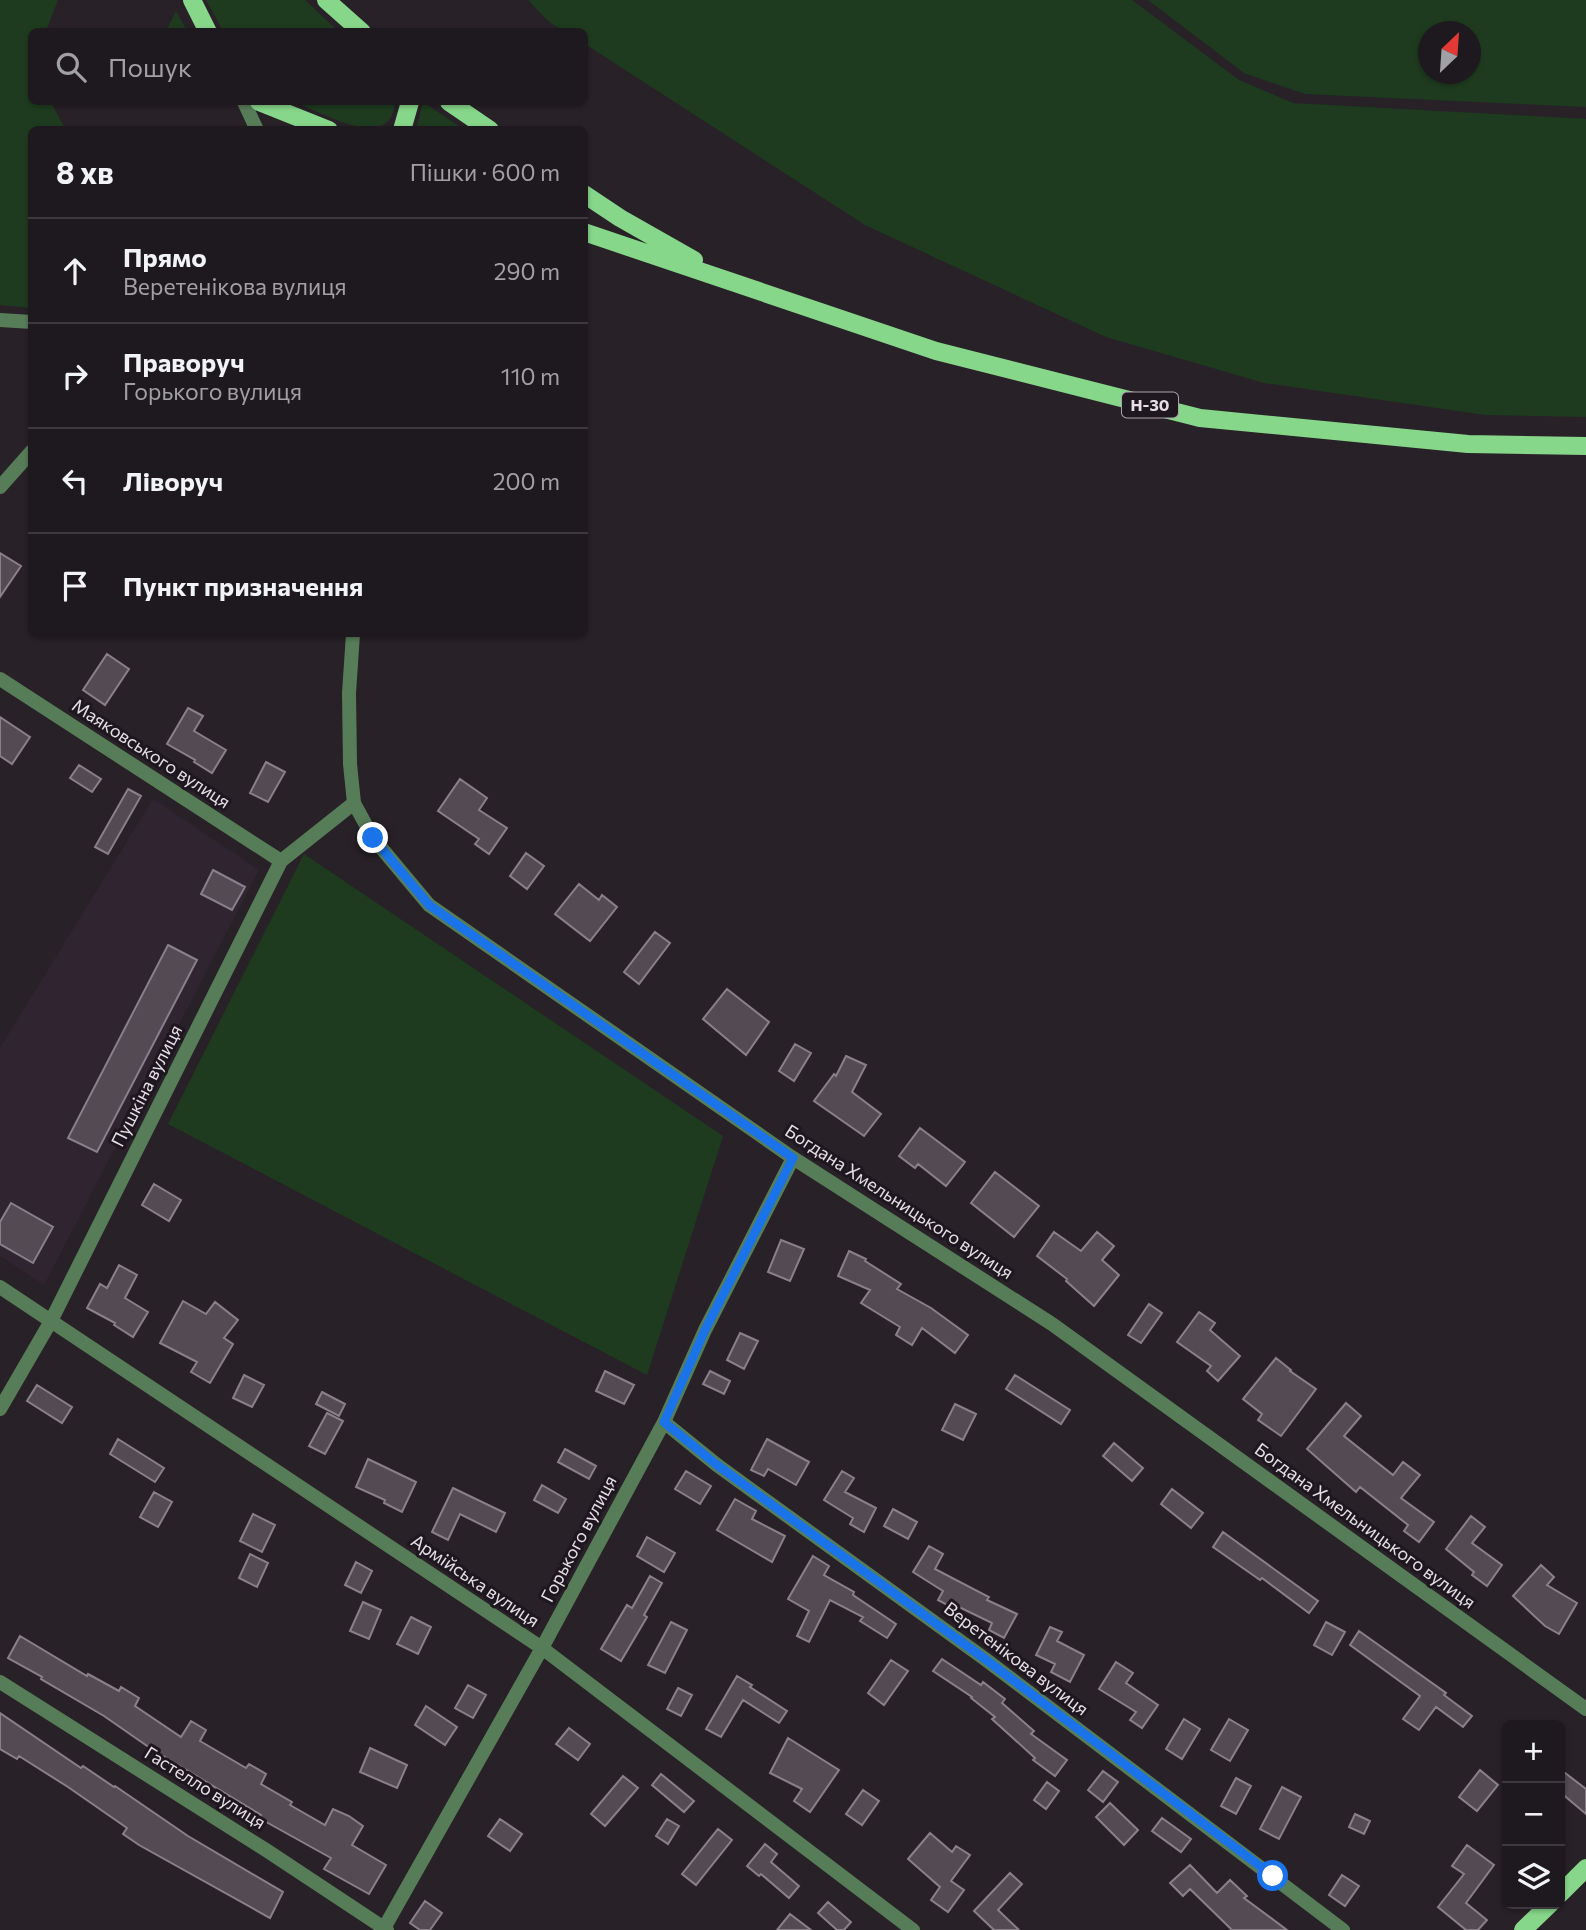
<!DOCTYPE html>
<html lang="uk">
<head>
<meta charset="utf-8">
<style>
	:root { --surface:#1e191e; --page:#2b262b; --text:#f1f3f6; --muted:#a1a0a4; --line:#3c383c }
	body { margin:0; font-family:Commissioner,sans-serif; background:var(--page); color:var(--text) }
	.controls { position:absolute; right:21px; bottom:21px; display:grid; overflow:hidden; border-radius:10px; box-shadow:0 2px 5px #0004 }
	.controls button { width:63px; height:63px; display:grid; place-items:center; padding:0; border:0; border-bottom:2px solid var(--line); background:var(--surface); color:var(--text); font:35px sans-serif }
	.compass { position:absolute; left:1418px; top:21px; width:63px; height:63px; border-radius:50%; background:var(--surface); box-shadow:0 2px 5px #0004; rotate:25deg }
	.stop { position:absolute; width:21px; height:21px; margin:-16px; border:5px solid #1a73e8; border-radius:50%; background:#fff }
	.stop.end { background:#1a73e8; border-color:#fff; box-shadow:0 2px 7px #0008 }
	.list { margin:0; padding:0; list-style:none }
	h2 { display:flex; justify-content:space-between; align-items:center; height:91px; margin:0; padding:0 28px; font-size:30px }
	h2 small { font-size:23px; font-weight:400; color:var(--muted) }
	.list li { display:grid; grid-template-columns:46px 1fr auto; gap:21px; align-items:center; box-sizing:border-box; height:105px; padding:0 28px; border-top:2px solid var(--line) }
	.list b { display:block; font-size:26px; white-space:nowrap }
	.list p { margin:0; font-size:23px; white-space:nowrap; color:var(--muted) }
	.list em { font-size:23px; font-style:normal; color:var(--muted) }
	.icon { flex:none; width:38px; height:38px; fill:none; stroke:currentColor; stroke-width:2; stroke-linecap:round; stroke-linejoin:round }
	.map { position:relative; flex:none; width:1586px; height:1930px; overflow:hidden }
	.search { position:absolute; background:var(--surface); box-shadow:0 2px 5px #0004; left:28px; top:28px; width:560px; height:77px; display:flex; align-items:center; gap:18px; box-sizing:border-box; padding:0 24px; border-radius:10px; color:var(--muted); font-size:26px }
	.panel { position:absolute; background:var(--surface); box-shadow:0 2px 5px #0004; left:28px; top:126px; width:560px; height:511px; border-radius:10px }
	.map>svg:first-child { display:block }
</style>
</head>
<body>
<div class="map">
<svg width="1586" height="1930" viewBox="0 0 1586 1930">
	<rect width="100%" height="100%" fill="#282128"/>
	<path fill="#302431" d="M153,799L259,870L44,1285L0,1256V1048Z"/>
	<path fill="#1e3b1f" fill-rule="evenodd" d="M0,0H58L46,31L32,32V102H51L65,129L32,130L31,308L0,305Z
		M206,0H305L338,31H223Z
		M528,0H1132L1239,80L1293,103L1586,119V417L1485,415L1264,383L1106,337L865,225L585,44L584,32C554,32 548,21 528,0Z
		M1148,0H1586V107L1305,94L1244,73ZM1428,32H1470V74H1428Z
		M176,11L187,31H168L167,29Z
		M295,102H395C392,154 320,112 295,102Z
		M423,102L463,129H416Z
		M304,854L723,1136L647,1375L168,1124Z"/>
	<path fill="#534a53" stroke="#89808a" stroke-width="2" d="M0,553L21,566L0,597Z
		M107,654L129,669L105,705L83,690Z
		M188,708L203,716L194,731L226,750L212,773L194,762L195,760L167,744Z
		M0,717L30,737L12,764L0,756Z
		M266,762L285,772L268,802L250,793Z
		M79,765L101,779L92,792L70,778Z
		M460,779L487,798L479,810L507,828L489,854L475,844L479,839L438,811Z
		M128,789L141,796L108,854L95,847Z
		M526,853L544,866L527,889L510,876Z
		M213,870L245,887L232,910L201,894Z
		M579,884L599,900L602,895L617,907L590,941L555,914Z
		M655,932L670,943L639,984L624,972Z
		M168,945L197,960L97,1152L68,1138Z
		M727,989L769,1022L746,1055L703,1019Z
		M795,1044L811,1053L794,1081L779,1071Z
		M846,1056L866,1065L852,1092L881,1114L864,1136L814,1101L834,1074L836,1076Z
		M920,1128L965,1162L946,1186L918,1164L915,1168L899,1156Z
		M995,1172L1039,1206L1014,1237L971,1203Z
		M154,1184L181,1200L169,1221L142,1205Z
		M11,1203L53,1227L33,1263L0,1244V1222Z
		M1054,1232L1081,1251L1097,1232L1114,1246L1102,1260L1119,1275L1094,1306L1066,1281L1067,1279L1037,1256Z
		M781,1240L804,1249L790,1281L768,1272Z
		M849,1251L866,1259L865,1261L901,1284L897,1289L931,1308L968,1335L955,1353L922,1328L912,1345L896,1335L900,1327L861,1303L870,1290L838,1276Z
		M119,1265L137,1275L125,1298L148,1312L133,1337L114,1325L115,1323L87,1308L100,1284L107,1288Z
		M183,1301L206,1314L215,1302L238,1320L224,1338L233,1344L210,1383L191,1372L197,1362L160,1343Z
		M1149,1304L1162,1313L1141,1343L1128,1335Z
		M1199,1312L1215,1323L1210,1330L1240,1356L1218,1381L1207,1371L1211,1366L1177,1342Z
		M740,1333L758,1341L744,1369L727,1360Z
		M1276,1358L1291,1370L1290,1371L1316,1389L1281,1436L1258,1420L1262,1414L1243,1399Z
		M605,1371L634,1385L624,1404L596,1391Z
		M710,1371L730,1381L724,1394L703,1384Z
		M244,1375L264,1385L252,1407L233,1398Z
		M1015,1375L1070,1410L1061,1424L1006,1389Z
		M37,1385L72,1407L62,1423L27,1401Z
		M322,1392L345,1404L339,1416L316,1404Z
		M1346,1403L1361,1416L1344,1436L1393,1475L1403,1462L1420,1475L1401,1498L1434,1522L1419,1542L1404,1531L1408,1525L1360,1487L1356,1492L1307,1449Z
		M955,1404L976,1414L963,1440L942,1430Z
		M327,1413L343,1421L325,1454L309,1446Z
		M118,1439L164,1468L155,1482L110,1454Z
		M767,1439L809,1462L796,1485L768,1469L764,1476L751,1470Z
		M1114,1443L1143,1468L1132,1481L1103,1456Z
		M565,1449L596,1466L589,1479L558,1462Z
		M368,1459L416,1482L402,1512L384,1503L385,1500L356,1487Z
		M686,1471L711,1486L700,1504L675,1489Z
		M842,1471L854,1478L845,1492L876,1508L864,1532L850,1524L853,1518L824,1500Z
		M542,1485L566,1499L558,1513L534,1500Z
		M453,1488L505,1513L496,1532L460,1514L448,1540L432,1532Z
		M1172,1489L1203,1513L1191,1528L1161,1504Z
		M154,1492L172,1502L158,1527L140,1517Z
		M735,1499L756,1511L752,1519L785,1536L772,1562L717,1530Z
		M893,1509L917,1522L908,1539L884,1526Z
		M253,1514L275,1525L262,1552L240,1541Z
		M1471,1516L1485,1527L1472,1543L1502,1565L1487,1586L1472,1575L1474,1572L1446,1549Z
		M1223,1532L1318,1601L1309,1613L1262,1578L1260,1580L1213,1547Z
		M647,1537L675,1553L664,1572L637,1556Z
		M929,1546L943,1554L935,1569L989,1597L987,1600L1017,1614L1004,1638L989,1630L992,1623L953,1604L951,1607L938,1600L943,1591L913,1572Z
		M250,1554L268,1563L257,1587L239,1578Z
		M813,1556L829,1566L824,1575L854,1592L853,1595L896,1624L887,1638L860,1621L863,1617L830,1600L809,1642L797,1636L809,1611L788,1599Z
		M356,1562L372,1571L361,1593L345,1585Z
		M1541,1565L1554,1577L1547,1585L1577,1603L1559,1634L1545,1626L1513,1596Z
		M650,1576L662,1583L644,1615L647,1617L621,1661L601,1649L627,1605L632,1608Z
		M363,1602L381,1610L369,1639L350,1631Z
		M411,1617L431,1627L418,1654L397,1644Z
		M671,1622L687,1630L665,1673L648,1665Z
		M1326,1622L1345,1632L1332,1655L1314,1645Z
		M1050,1627L1062,1632L1057,1641L1084,1655L1070,1682L1051,1672L1055,1664L1036,1655Z
		M1359,1631L1446,1693L1444,1695L1472,1716L1463,1727L1436,1707L1419,1730L1403,1719L1420,1696L1350,1645Z
		M20,1636L87,1676L88,1674L119,1691L121,1687L139,1698L135,1706L181,1737L191,1721L206,1730L200,1741L246,1768L249,1764L266,1774L261,1784L292,1802L290,1805L325,1825L333,1809L349,1816L363,1826L352,1845L386,1865L369,1894L324,1869L331,1858L259,1818L261,1815L150,1748L104,1716L41,1679L42,1677L8,1658Z
		M942,1659L981,1685L983,1682L1005,1699L1002,1703L1034,1731L1031,1734L1067,1760L1055,1776L1033,1760L1035,1758L992,1719L995,1717L971,1698L972,1697L933,1671Z
		M891,1660L908,1671L884,1705L868,1693Z
		M1116,1662L1133,1673L1126,1683L1158,1705L1142,1728L1130,1720L1136,1712L1099,1689Z
		M737,1676L752,1685L750,1687L787,1711L779,1723L743,1700L721,1737L706,1729Z
		M468,1685L486,1695L473,1718L455,1708Z
		M678,1688L692,1695L681,1716L667,1709Z
		M426,1706L457,1727L445,1745L415,1725Z
		M0,1713L81,1768L83,1766L114,1787L115,1786L188,1836L283,1892L270,1918L139,1845L123,1834L127,1828L68,1787L19,1756L17,1759L0,1749Z
		M1184,1719L1200,1729L1182,1759L1166,1749Z
		M1229,1719L1248,1730L1230,1761L1211,1750Z
		M569,1728L590,1744L578,1760L556,1744Z
		M788,1738L839,1770L810,1812L794,1801L802,1789L770,1773Z
		M370,1748L407,1765L397,1788L360,1772Z
		M1560,1769L1586,1789V1814L1560,1792Z
		M1480,1770L1498,1785L1477,1811L1459,1797Z
		M1103,1771L1118,1782L1103,1802L1088,1790Z
		M661,1774L694,1801L684,1812L652,1785Z
		M623,1776L638,1788L605,1826L591,1814Z
		M1236,1778L1251,1786L1236,1814L1221,1806Z
		M1047,1782L1059,1791L1046,1809L1034,1800Z
		M1282,1787L1301,1797L1279,1839L1260,1829Z
		M863,1790L879,1801L862,1825L846,1814Z
		M1110,1803L1138,1830L1124,1845L1096,1817Z
		M1355,1814L1370,1821L1364,1834L1349,1827Z
		M1162,1818L1191,1839L1181,1852L1152,1831Z
		M500,1819L522,1834L510,1851L488,1836Z
		M667,1819L679,1826L668,1844L656,1836Z
		M718,1829L732,1840L696,1885L682,1874Z
		M930,1833L952,1852L956,1846L970,1855L951,1881L964,1890L948,1912L931,1900L940,1887L908,1859Z
		M765,1844L777,1854L771,1862L799,1886L789,1898L761,1874L759,1876L747,1866Z
		M1467,1845L1494,1865L1466,1903L1487,1920L1478,1930H1466L1438,1907L1464,1874L1452,1866Z
		M1190,1865L1217,1893L1230,1880L1247,1896L1244,1898L1287,1930H1232L1190,1889L1183,1896L1170,1883Z
		M1010,1873L1022,1884L998,1910L1019,1930H994L974,1911Z
		M1342,1875L1359,1886L1345,1906L1329,1895Z
		M425,1901L442,1913L430,1930H420L410,1923Z
		M828,1902L851,1922L844,1930H837L818,1913Z
		M790,1914L811,1930H777Z"/>
	<g fill="none" stroke-linecap="round" stroke-linejoin="round">
		<path stroke="#577d58" stroke-width="14" d="M0,320L32,322
			M0,487L32,451
			M0,679L281,861
			M0,1287L542,1648L913,1930
			M0,1409L51,1321L281,861L354,803
			M664,1422L717,1465L985,1659L1343,1930
			M0,1682L266,1850L387,1930
			M383,1930L542,1648L664,1422L705,1330L793,1158"/>
		<path stroke="#577d58" stroke-width="14" d="M244,102L257,130
			M353,634L349,693L350,764L354,803L373,838L429,905L793,1158L1052,1324L1586,1709"/>
		<path stroke="#87d78a" stroke-width="18" d="M192,0L208,32
			M326,0L362,32
			M259,102L329,130
			M449,102L490,130
			M402,130L410,102
			M584,194L620,218L694,260
			M584,232L936,351L1200,418L1468,444L1586,446
			M1560,1894L1586,1868
			M1523,1930L1550,1904"/>
	</g>
	<g fill="none" stroke-linecap="round" stroke-linejoin="round">
		<path stroke="#1a73e8" stroke-width="9" d="M373,838L429,905L793,1158L705,1330L664,1422L717,1465L985,1659L1273,1876"/>
	</g>
	<g text-anchor="middle" stroke-width="6" stroke-linejoin="round" paint-order="stroke">
		<rect fill="#1e171f" stroke="#aaa4aa" stroke-width="2" x="1122" y="392.5" width="56" height="25" rx="5"/>
		<g font-size="16" font-weight="bold" fill="#e6e0e6">
			<text x="1150" y="411">Н-30</text>
		</g>
		<g font-size="18" fill="#e6e0e6" stroke="#1e171f">
			<text transform="translate(151 754) rotate(33)" y="6">Маяковського вулиця</text>
			<text transform="translate(147 1086) rotate(-63)" y="6">Пушкіна вулиця</text>
			<text transform="translate(899 1202) rotate(33)" y="6">Богдана Хмельницького вулиця</text>
			<text transform="translate(1365 1526) rotate(36)" y="6">Богдана Хмельницького вулиця</text>
			<text transform="translate(579 1539) rotate(-62)" y="6">Горького вулиця</text>
			<text transform="translate(475 1581) rotate(34)" y="6">Армійська вулиця</text>
			<text transform="translate(1016 1659) rotate(37)" y="6">Веретенікова вулиця</text>
			<text transform="translate(205 1788) rotate(32)" y="6">Гастелло вулиця</text>
		</g>
	</g>
</svg>
<div class="controls">
<button>+</button>
<button>−</button>
<button><svg class="icon" aria-label="layers" viewBox="0 0 24 24"><path d="M12 4l9 5-9 5-9-5zM3 14l9 5 9-5"/></svg></button>
</div>
<svg class="compass" viewBox="-18 -18 36 36"><path d="M0-13l5 13h-10z" fill="#e53935"/><path d="M0 13l5-13h-10z" fill="#a1a0a4"/></svg>
<div class="stop" style="left:1273px;top:1876px"></div>
<div class="stop end" style="left:373px;top:838px"></div>
<div class="search"><svg class="icon" aria-label="search" viewBox="0 0 24 24"><circle cx="10" cy="10" r="6"/><path d="M15 15l6 6"/></svg>Пошук</div>
<section class="panel">
<h2>8 хв<small>Пішки · 600 m</small></h2>
<ul class="list">
<li><svg class="icon" aria-label="ahead" viewBox="0 0 24 24"><path d="M12 20V5M6 11l6-6 6 6"/></svg><div><b>Прямо</b><p>Веретенікова вулиця</p></div><em>290 m</em></li>
<li><svg class="icon" aria-label="right" viewBox="0 0 24 24"><path d="M7 20v-9h11M14 6l5 5-5 5"/></svg><div><b>Праворуч</b><p>Горького вулиця</p></div><em>110 m</em></li>
<li><svg class="icon" aria-label="left" viewBox="0 0 24 24"><path d="M17 20v-9H6M10 6l-5 5 5 5"/></svg><div><b>Ліворуч</b></div><em>200 m</em></li>
<li><svg class="icon" aria-label="arrive" viewBox="0 0 24 24"><path d="M6 21V4h12l-3 4 3 4H6"/></svg><div><b>Пункт призначення</b></div></li>
</ul>
</section>
</div>
</body>
</html>
